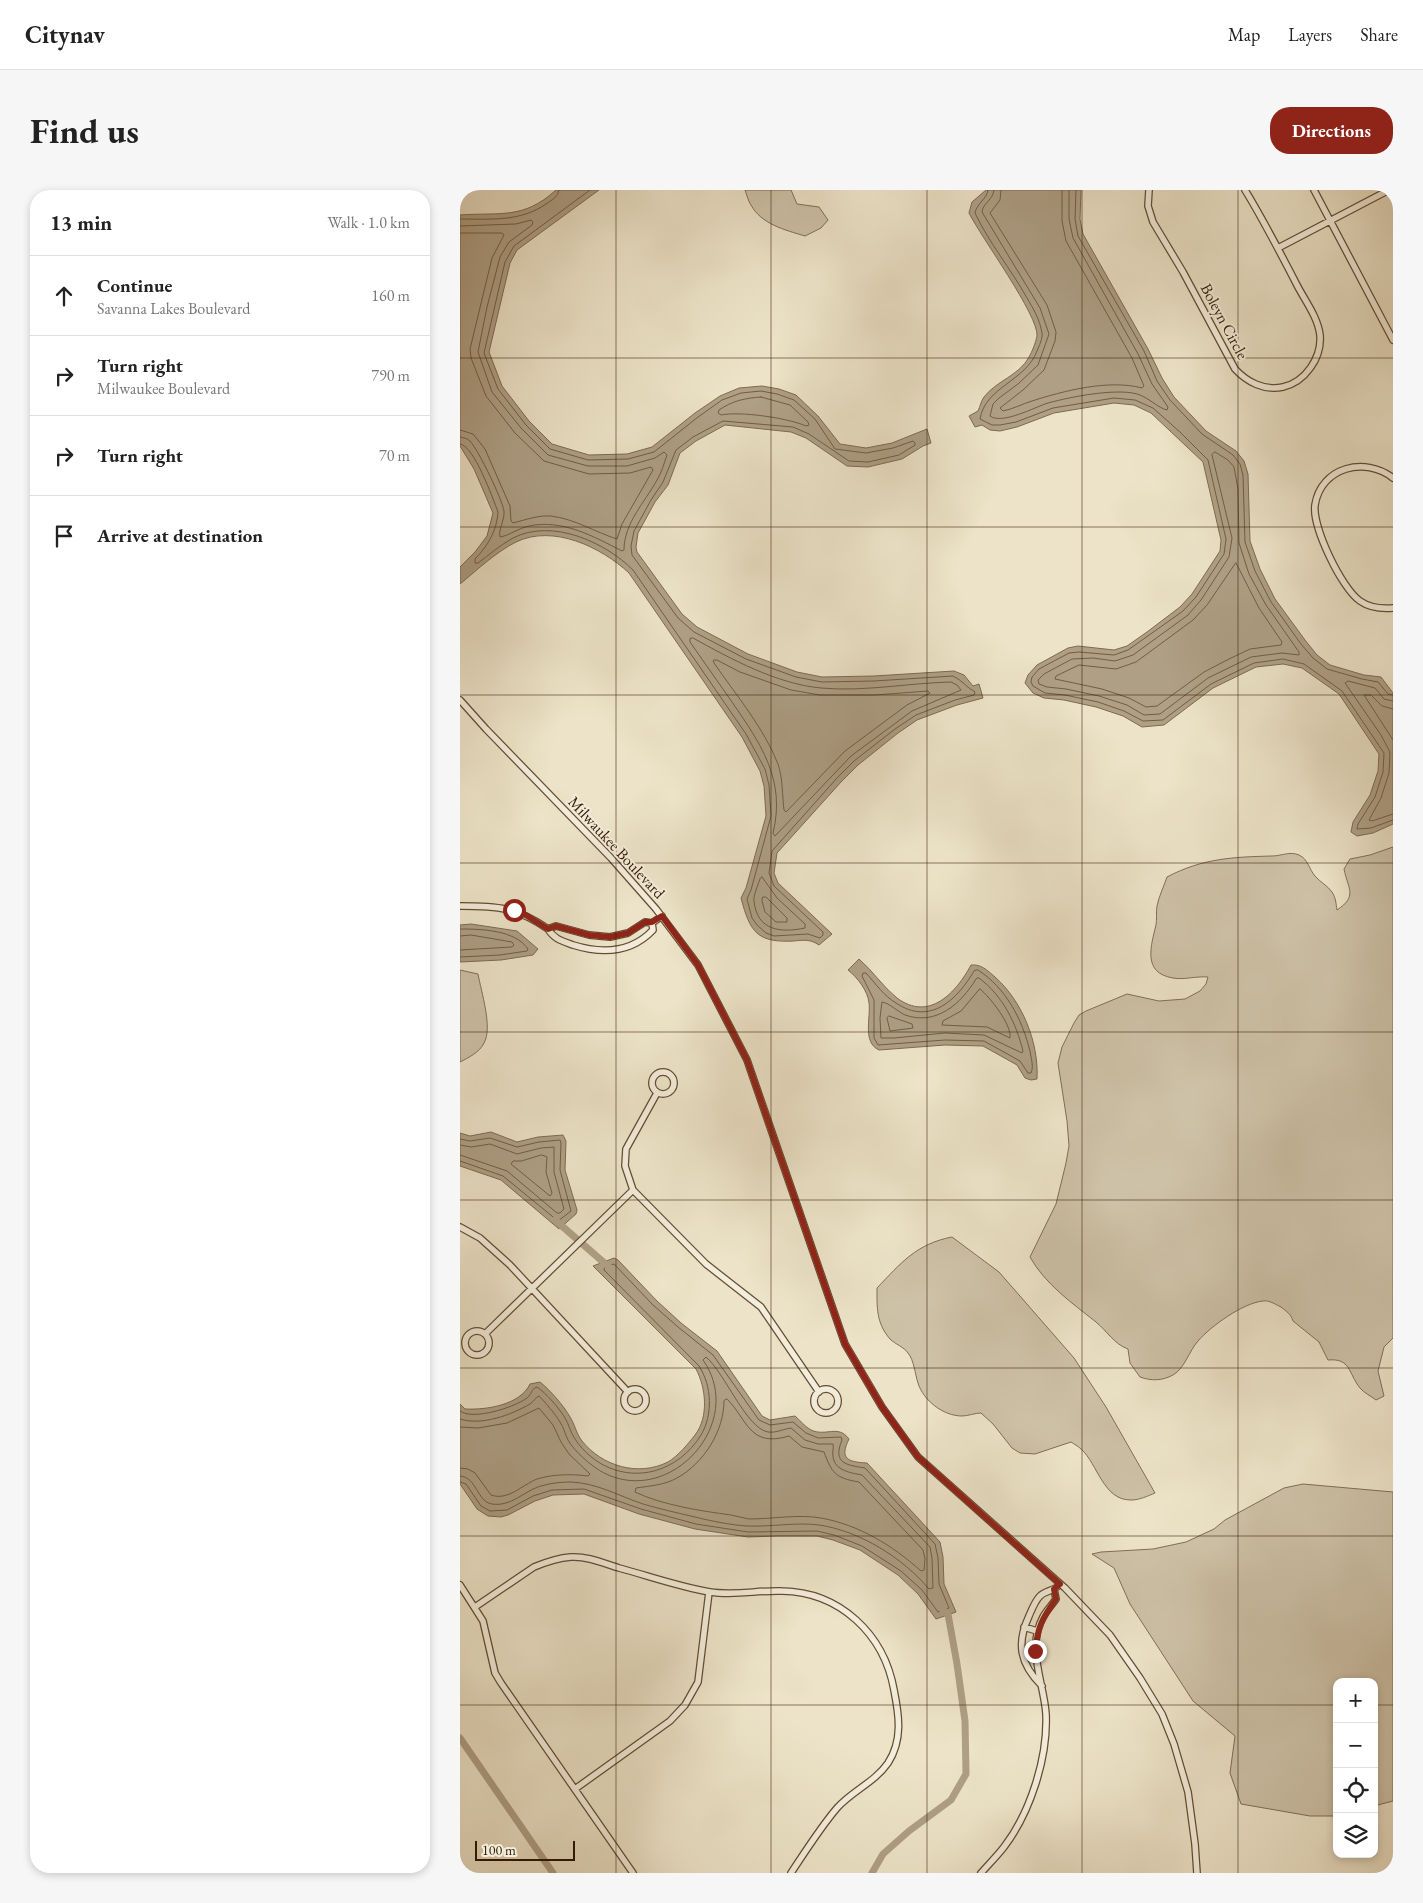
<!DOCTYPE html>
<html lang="en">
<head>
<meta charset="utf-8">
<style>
	:root { --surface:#fff; --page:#f6f6f6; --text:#222; --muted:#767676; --line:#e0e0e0; --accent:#8f2418 }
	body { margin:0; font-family:"EB Garamond",serif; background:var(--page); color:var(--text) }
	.controls { position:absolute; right:15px; bottom:15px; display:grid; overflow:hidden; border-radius:10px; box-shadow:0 2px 8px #0003 }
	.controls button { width:45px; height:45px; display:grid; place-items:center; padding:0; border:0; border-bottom:1px solid var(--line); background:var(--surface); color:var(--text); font:25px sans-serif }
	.scale { position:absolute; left:15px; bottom:12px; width:100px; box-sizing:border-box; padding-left:5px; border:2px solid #351b03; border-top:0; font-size:14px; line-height:18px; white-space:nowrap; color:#351b03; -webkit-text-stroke:4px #f3eddb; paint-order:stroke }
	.stop { position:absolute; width:15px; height:15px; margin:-11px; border:4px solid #8f2418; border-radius:50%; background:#fff }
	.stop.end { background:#8f2418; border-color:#fff; box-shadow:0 1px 5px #0008 }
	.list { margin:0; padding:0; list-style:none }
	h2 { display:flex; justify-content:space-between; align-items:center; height:65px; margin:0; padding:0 20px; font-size:21px }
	h2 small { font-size:16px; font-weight:400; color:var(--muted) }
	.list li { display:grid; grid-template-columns:32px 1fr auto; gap:15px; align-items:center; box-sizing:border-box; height:80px; padding:0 20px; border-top:1px solid var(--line) }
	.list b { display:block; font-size:19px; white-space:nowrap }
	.list p { margin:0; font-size:16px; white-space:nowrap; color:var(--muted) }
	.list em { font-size:16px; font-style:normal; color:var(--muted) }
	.icon { flex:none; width:28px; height:28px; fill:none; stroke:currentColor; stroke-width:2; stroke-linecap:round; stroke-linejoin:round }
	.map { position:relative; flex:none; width:933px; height:1683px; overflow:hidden; border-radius:20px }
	header { display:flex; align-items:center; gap:30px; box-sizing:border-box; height:70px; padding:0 25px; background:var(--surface); border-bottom:1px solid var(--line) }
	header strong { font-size:24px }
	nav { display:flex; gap:28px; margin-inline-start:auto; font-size:18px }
	.intro { display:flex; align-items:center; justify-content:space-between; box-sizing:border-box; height:120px; padding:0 30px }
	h1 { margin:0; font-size:35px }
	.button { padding:12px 22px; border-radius:20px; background:var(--accent); color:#fff; font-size:18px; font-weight:700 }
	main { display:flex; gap:30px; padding:0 30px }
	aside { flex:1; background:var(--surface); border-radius:20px; box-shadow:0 2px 8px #0003 }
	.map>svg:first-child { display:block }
</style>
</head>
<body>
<header>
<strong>Citynav</strong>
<nav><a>Map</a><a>Layers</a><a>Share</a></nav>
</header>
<div class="intro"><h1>Find us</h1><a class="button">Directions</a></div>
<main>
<aside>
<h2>13 min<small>Walk · 1.0 km</small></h2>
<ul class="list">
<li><svg class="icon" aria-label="ahead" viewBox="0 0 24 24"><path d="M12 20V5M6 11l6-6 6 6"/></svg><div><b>Continue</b><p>Savanna Lakes Boulevard</p></div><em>160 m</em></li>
<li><svg class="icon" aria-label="right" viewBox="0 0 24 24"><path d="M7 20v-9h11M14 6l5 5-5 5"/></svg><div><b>Turn right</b><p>Milwaukee Boulevard</p></div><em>790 m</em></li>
<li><svg class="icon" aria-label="right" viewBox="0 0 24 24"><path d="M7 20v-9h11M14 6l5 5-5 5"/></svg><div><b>Turn right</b></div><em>70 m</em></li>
<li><svg class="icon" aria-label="arrive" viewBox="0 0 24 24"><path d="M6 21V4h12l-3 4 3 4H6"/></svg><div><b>Arrive at destination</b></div></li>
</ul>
</aside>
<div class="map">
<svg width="933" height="1683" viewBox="0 0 933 1683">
	<rect width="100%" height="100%" fill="#ece3c8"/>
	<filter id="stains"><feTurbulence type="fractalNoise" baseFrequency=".004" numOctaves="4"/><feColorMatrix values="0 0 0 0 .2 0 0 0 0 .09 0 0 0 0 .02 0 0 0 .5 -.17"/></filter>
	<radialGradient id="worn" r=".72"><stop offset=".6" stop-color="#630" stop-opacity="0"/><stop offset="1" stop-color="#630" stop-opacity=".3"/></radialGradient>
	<path fill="#cdc1a7" stroke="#816e55" d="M285,0H331L337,14L359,17L368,30L361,38L345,46C325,40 301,34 291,15C288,11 287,5 285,0Z
		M933,657V1148L924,1157L918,1181L924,1206L916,1210C911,1206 904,1203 900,1198C888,1183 891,1168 868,1170L859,1152L833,1131C831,1124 826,1121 821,1117C815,1114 809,1110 803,1111C783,1113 751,1136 738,1151C729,1161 725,1178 713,1185C702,1191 691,1191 680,1187L670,1173L668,1159C654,1154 647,1141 636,1132C612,1113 585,1094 570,1067L596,1014L606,973L609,956L607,931L598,873L602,857L614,833L619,825L626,821L667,804L699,811L725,809L740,801L746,794L748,787C736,786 724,790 713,788C682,783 691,756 696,735C697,729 696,722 697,716C699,706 704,696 707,687C743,668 774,667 812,666C821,666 830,661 839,665C848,669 849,679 855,686C860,692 868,696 872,702C876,708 876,714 877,720C898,706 888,699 884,679L890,669L910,665Z
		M0,780L18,784C21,801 33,838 24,853C20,862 8,868 0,872Z
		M492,1047L539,1082L614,1168L646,1217L695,1303C688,1306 679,1310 672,1310C643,1311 638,1274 621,1259C618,1256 614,1254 611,1252L575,1264L560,1263L552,1258L533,1234L521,1223C515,1223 508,1226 502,1226C483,1226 463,1210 458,1193C455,1184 454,1170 448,1163C444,1157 435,1154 430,1149C416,1133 417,1117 417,1098C441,1073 456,1054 492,1047Z
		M843,1294L933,1302V1611L914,1616V1492H877V1626H850L781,1614L770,1583L775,1546L733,1511L670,1414L654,1378L632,1364L641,1362L693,1359L726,1352L754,1339L765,1330L824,1298Z"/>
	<path fill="#ae9f85" stroke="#7e6a51" d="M96,0H139L57,60L50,73L29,162L42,196L69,231L92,254L129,265L167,264L192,257L235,223L260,206L279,198L302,196L319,199L336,205L358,226L380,254L406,258L432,253L467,239L471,253L463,256L442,269L408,277L387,276L346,248L331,242L265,235L236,251L220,263L208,295L195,312L178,343L176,357L177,362L222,424L237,437L288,464L337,482L362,487L414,486L494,481L504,485L513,496L519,494L523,508L497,515L457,530L438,543L398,575L381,592L317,663L314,683L318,693L372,744L359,755C350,749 344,750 334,751C297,753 290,742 281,708L286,698L306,626L304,596L300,581L282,547L169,383C141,357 93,334 56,352C36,362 17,380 0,394V377L15,362L27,346L33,323L14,279L0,256V25C40,22 63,30 96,0Z
		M526,0H621L620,29L623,44L688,159L702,188L714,207L746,241L776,261L784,271L788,284L790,351L800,379L815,409L845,450L857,465L870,475L904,485L921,487L933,503V634L913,643L897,646L891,642L893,632L910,605L918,581L919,564L879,504L842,478L823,474L796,477L753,498L704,535L682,537L663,526L636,517L604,510L584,508L573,503L565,493L568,485L577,475L608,458L618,456L654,460L667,456L687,442L720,417L732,404L760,361L761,350L743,272L691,223L674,215L654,213L594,223L557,237L540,241L530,240L522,235L515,237L509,226L518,221C520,217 521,211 524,207C536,191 560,185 569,167C572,162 576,152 577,146C579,126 521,47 509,23L512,12Z
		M11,734L57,741L78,759L73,765L41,770L0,772V735Z
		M399,769C413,781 423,797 437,808C469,832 496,803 511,775C521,774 527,780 535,787C562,811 579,852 577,889L571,890L565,888L557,875L523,856L485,855L419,860C402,852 411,828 409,813C408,801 397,787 388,780Z
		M31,942L57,952L78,947L103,945L106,951L105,980L117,1020L116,1024L99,1039L41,990L0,976V943L10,946Z
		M154,1068L158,1070L197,1111L221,1133L257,1161L302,1226L310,1230L335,1226C340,1230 345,1237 351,1240C366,1247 378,1234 389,1249C379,1269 388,1272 407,1273L480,1352L483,1367L484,1394L496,1422L476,1429L458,1404L438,1385L400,1360L373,1350L357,1346H317L288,1347L235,1339L179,1324L124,1304L93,1305L75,1311L48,1325L41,1327L28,1326L17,1319L0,1294V1214L5,1219C27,1220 60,1215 70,1194L80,1192C90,1200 104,1216 110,1227C115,1235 116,1243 122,1251C142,1276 178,1287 208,1272C218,1266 228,1254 235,1245C249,1227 246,1198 236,1179L133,1076Z"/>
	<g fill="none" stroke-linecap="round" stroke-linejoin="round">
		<path stroke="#725d44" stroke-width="1" d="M528,0C527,9 517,13 515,23C529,53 551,79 567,108C573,118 580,130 582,143C583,148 579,156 577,161C566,191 525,197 520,229L532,235H540L556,232L593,218L654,208L675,210L693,218L720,242L748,270L766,349L764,364L736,407L723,421L668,460L654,465L619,462L609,463L579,479L572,487L571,492L573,496L585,503L605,505L638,512L664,521L683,531L703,530L751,494L794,473L823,469L844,474L882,501L924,563L923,582L915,607L898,634L897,639L911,638L933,630
			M534,0C533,10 523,13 522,22L580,118L589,144L578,175L558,194L539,208L533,214L530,226C542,235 575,217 588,213C610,207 655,198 677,204C688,207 698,218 707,220L708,217L692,194L678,164L613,48L609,29V0
			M541,0L540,10L530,23L587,115L596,142L595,151L584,180L563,200L540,218L543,221C553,219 562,214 572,211C603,201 649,189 682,198L684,196L672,168L606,51L602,31V0
			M616,0L615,29L618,46L684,161L697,191L710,210L742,244L773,265L780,274L783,285L785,352L795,381L811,412L841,454L853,468L867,479L902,489L918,492L928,504L933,505
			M0,29C31,29 60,32 86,14C92,10 98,7 99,0
			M0,36L56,34L71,30L73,32L72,35L49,52L40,67L27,117L18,162L32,202L61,238L88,265L128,276H167L195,268L204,262L207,265C204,273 202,282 197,290C185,312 164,333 164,360L162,361C133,346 102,329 69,336C59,338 48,346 40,347C38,339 45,330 44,321C42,309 19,261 10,251C7,248 4,248 0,247
			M0,43H42L44,45L32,68L10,159L11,168L26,206L55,243L84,271L129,284L170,283L191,277L193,280L162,334L157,349C135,342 115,329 91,326C78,325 65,330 53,333L51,331L50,316L25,259L13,244L0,240
			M301,207L330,215L348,232L349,235L346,236C328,228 280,221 261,225L258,223L259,220C272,211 285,208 301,207Z
			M0,254C14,255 33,309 38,322C37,341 27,357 15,369V373H18C29,365 40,355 53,348C92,328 145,352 173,380L286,544L305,579L309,595L311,626L291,700L287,709L292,728L297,735L306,743L314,746L348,744L360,748L363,745V742L314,696L309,683L312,661L377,588L394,571L435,539L456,525L495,510L514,505L515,502C507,498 502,490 493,486L414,491L362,492L336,487L286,469L234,442L218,428L172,365L171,356L174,341L191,310L203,292L216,260L233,247L263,231L333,237L349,244L389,271L408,272L439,265L455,255V253L453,251L433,258L406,263L375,259L355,229L334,210L317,204L301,201L281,203L262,210L238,227L194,262L168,269L128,270L90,259L66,235L38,199L24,163L45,72L54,56L130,0
			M755,262L768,270L774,277L778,299L779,353L789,384L806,415L839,462V465L822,463L791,467L748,488L700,524L684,525L667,515L639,506L606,499L587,497L579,494L578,490L584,484L612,469L633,468L655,471L673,465L728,425L741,410L769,367L772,348L752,265Z
			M776,373L799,418L822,452L821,455L790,459L769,469L744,482L697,516L686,517L669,508L642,499L595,489L596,486L619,475L656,479L676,472L733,430L747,415Z
			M233,448C271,469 317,494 361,498C404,502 448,493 491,492L497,495L501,500L452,521L391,566L315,646L313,643C326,590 301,554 272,512C258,492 244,472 230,452V449Z
			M254,470H257L280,482L331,500L360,505H415L468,501L470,503L447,515L385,561L326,622L324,620C322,604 323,589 318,574C304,538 276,505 254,473Z
			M933,511L924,509L915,498L888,491L885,493L921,545L930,562L929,583L921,608L909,630L912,631L933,624
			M933,519L922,516L911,505H904L933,550
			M302,687L317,708L345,734V738C321,743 297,741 294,711C293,706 298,695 300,689Z
			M303,707H306L327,728V732H316L305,722L302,711Z
			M0,739C22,739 55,740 68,759L67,761L40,765L0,767
			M0,746L11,745L52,752L54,755L52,757L0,760
			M518,780C546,798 562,829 570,861C571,869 574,876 571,883H568L560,871L524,851L485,850L418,855L414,848V810L402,786L403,783H406C415,793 424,806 436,813C470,836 497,810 514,781Z
			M519,788C543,806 556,833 563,861L562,863L524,845L485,843L434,848H421L420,828L422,812C429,813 437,821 445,825C476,836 501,814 516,789Z
			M520,799C530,807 552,835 550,848L527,837L482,835L483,831L501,821Z
			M429,826L452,834L453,838L430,841L427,828Z
			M0,949L10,951L30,948L57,957L79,952L100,950L101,953L100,980L111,1021L98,1031L43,986L0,971
			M0,955L11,957L30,954L57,964L81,958L94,957V982L104,1019L100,1023H97L47,981L0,965
			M82,965L87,967L86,982L92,1003L90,1006L51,974L53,971H61Z
			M267,1209C288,1230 289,1258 329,1246L342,1257L364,1262C372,1283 375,1288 399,1292L463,1360L465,1369L464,1380L461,1381C432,1355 399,1335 361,1328C338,1324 313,1329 289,1329C283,1328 277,1326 271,1325C241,1321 202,1315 175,1302L176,1298C189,1296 205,1295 217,1288C244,1273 264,1241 264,1211Z
			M0,1221C13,1231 55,1217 67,1208C72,1204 71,1199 77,1197C86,1203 99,1218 105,1228C109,1234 110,1242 115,1249C132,1275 163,1289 194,1281C213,1276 230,1263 241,1245C253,1225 252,1196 239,1176L144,1080L145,1076L154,1074L193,1115L218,1137L253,1165L299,1230L310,1235L333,1232L346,1243L358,1248L381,1247L382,1250C372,1274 387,1275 405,1278L475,1354L478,1368L479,1394L489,1418L478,1422L462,1400L441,1381L402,1356L374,1345L357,1341L288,1342L236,1334L181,1319L124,1299L92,1300L73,1306L47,1320L30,1321L21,1316L6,1294L0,1292
			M0,1229C22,1236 51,1225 70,1214C74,1211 75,1208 79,1206C86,1213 95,1224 100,1232C104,1238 105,1244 108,1250C114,1261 132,1277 144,1283C211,1317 287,1232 243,1170L246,1167C265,1183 286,1238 308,1242C317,1243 323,1239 331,1238L345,1250L358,1254H373C374,1258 372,1262 373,1266C374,1281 392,1283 402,1285L470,1357L472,1368L473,1398L469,1399C443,1368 400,1341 359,1335C336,1332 311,1337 287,1336C271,1335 251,1331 235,1327C218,1323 200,1319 183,1314C159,1306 137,1293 111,1292C101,1292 91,1293 81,1296C64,1301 51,1317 32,1314C17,1312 17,1287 0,1286
			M0,1237L18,1238L47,1233L79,1218L93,1235L101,1252L109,1264L130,1284L128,1286C112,1284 93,1284 77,1289C62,1295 48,1311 31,1305L15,1283L8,1279L0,1278"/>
		<path stroke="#ae9f85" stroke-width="7" d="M95,1030L149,1077
			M0,1548L93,1683
			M412,1683L423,1664L449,1641L491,1610L506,1584L505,1531L497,1474L488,1424L481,1418"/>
		<defs>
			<path id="street" d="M689,0L688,16L693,32L723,82L775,179C787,192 804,201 823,197C845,192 862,168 860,145C858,128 846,112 838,97C821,64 804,31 785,0
				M854,0L933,150
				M818,58L929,0
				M933,288C905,266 861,277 855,315C852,337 882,399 900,411C910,418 921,419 933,418
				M0,510L26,539L151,668L196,719L238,775L287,870L385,1154L422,1217L458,1267L605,1398L650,1445L680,1488L702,1524L714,1554L728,1602L735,1654L737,1683
				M0,716C38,716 56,717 88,739
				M192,733L193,740C171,763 142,764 113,755C102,751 94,749 88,739L96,736L129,745L150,747L168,743L185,732L192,733L202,726
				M192 893a11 11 0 1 1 22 0a11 11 0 1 1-22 0Z
				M197,903L166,959L165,976L173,1000L246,1074L301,1117L359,1202
				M0,1037L20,1048L50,1075L168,1202
				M5 1153a12 12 0 1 1 24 0a12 12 0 1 1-24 0Z
				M25,1144L173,1000
				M354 1211a12 12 0 1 1 24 0a12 12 0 1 1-24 0Z
				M164 1210a11 11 0 1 1 22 0a11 11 0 1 1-22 0Z
				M0,1395L23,1431L35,1483L41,1493L173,1683
				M15,1417L74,1377C86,1372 98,1368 111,1367C127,1366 143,1373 159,1378C189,1386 220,1397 250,1402C275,1406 298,1400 322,1401C380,1402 424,1444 434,1500C439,1525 443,1550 428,1573C415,1592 392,1601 377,1618C360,1638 345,1662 331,1683
				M564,1437L577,1441
				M582,1496C560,1474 556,1454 569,1426C572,1419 575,1411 580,1406C585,1401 592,1401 597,1397
				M115,1599L210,1531L225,1515L238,1492L249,1402
				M0,1682L1,1683
				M521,1683C529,1674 537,1666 544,1657C570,1623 588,1568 586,1524C584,1493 566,1458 583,1427C586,1421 592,1415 596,1409L594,1399"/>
		</defs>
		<use href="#street" stroke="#634d34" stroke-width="8"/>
		<use href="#street" stroke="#f3eddb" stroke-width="5.5"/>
	</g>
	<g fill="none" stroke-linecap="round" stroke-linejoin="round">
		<path stroke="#8f2418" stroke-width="6" d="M54,720L64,724L88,739L96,736L129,745L150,747L168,743L185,732H192L202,726L238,775L287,870L385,1154L422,1217L458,1267L600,1394L594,1399L596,1409C582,1429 578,1436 575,1461"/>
	</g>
	<path fill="none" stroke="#351b03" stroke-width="1" stroke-opacity="0.55" d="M156,0V1683M311,0V1683M467,0V1683M622,0V1683M778,0V1683M0,168H933M0,337H933M0,505H933M0,673H933M0,842H933M0,1010H933M0,1178H933M0,1346H933M0,1515H877M914,1515H933"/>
	<g text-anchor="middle" stroke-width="4" stroke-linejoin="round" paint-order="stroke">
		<g font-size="16" fill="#351b03" stroke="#f3eddb">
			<text transform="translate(765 131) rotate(62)" y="6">Boleyn Circle</text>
			<text transform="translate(157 657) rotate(47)" y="6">Milwaukee Boulevard</text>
		</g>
	</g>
	<rect width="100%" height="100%" filter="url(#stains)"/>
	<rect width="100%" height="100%" fill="url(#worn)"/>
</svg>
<div class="controls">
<button>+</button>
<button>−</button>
<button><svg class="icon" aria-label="locate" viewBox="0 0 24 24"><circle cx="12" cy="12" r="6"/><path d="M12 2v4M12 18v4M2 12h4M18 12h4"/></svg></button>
<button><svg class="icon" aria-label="layers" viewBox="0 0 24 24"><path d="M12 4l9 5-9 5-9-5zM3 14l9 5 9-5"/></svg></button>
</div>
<div class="scale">100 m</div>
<div class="stop" style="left:54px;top:720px"></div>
<div class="stop end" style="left:575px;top:1461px"></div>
</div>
</main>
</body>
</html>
